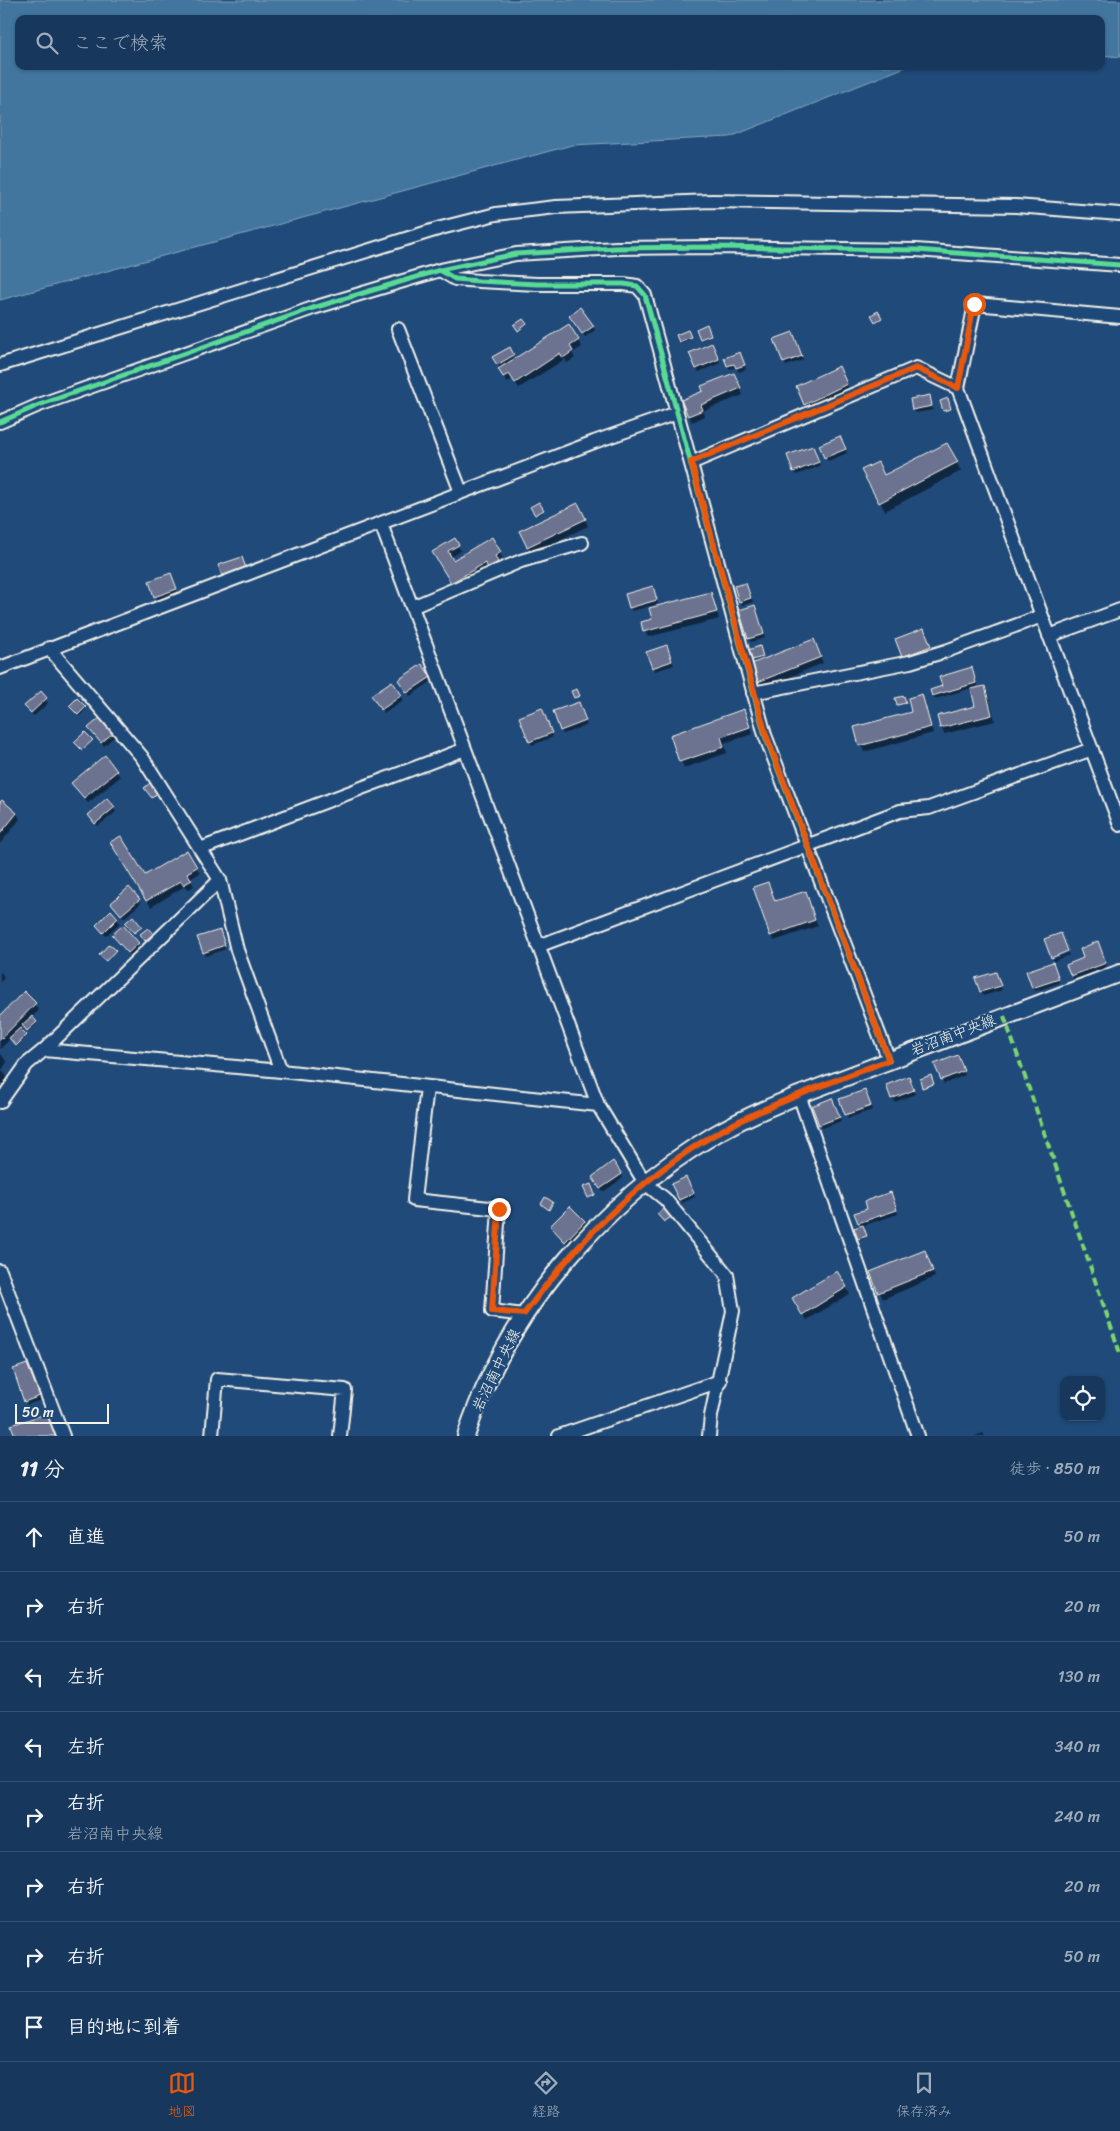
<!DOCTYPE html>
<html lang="ja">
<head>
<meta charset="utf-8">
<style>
	:root { --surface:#17385c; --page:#203f62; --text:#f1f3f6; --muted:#9eacbb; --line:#365272; --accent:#ea580c }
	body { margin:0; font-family:Sriracha,"Klee One",sans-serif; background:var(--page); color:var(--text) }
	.controls { position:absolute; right:15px; bottom:15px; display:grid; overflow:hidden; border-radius:10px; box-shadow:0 1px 4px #0004 }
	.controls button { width:45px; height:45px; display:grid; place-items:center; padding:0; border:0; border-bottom:1px solid var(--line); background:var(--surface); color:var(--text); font:25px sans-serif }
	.scale { position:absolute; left:15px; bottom:12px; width:94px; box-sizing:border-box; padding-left:5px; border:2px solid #f4f1e8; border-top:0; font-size:14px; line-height:18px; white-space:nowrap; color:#f4f1e8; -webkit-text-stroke:4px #1f4a7a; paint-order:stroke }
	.stop { position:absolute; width:15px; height:15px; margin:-11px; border:4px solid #ea580c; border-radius:50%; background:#fff }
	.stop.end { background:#ea580c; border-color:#fff; box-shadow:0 1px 5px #0008 }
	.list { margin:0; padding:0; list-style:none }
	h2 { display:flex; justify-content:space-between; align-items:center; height:65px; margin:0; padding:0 20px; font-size:21px }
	h2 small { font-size:16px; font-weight:400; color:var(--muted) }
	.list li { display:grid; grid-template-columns:32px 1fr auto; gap:15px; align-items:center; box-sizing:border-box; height:70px; padding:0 20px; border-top:1px solid var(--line) }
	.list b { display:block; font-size:19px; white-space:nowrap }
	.list p { margin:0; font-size:16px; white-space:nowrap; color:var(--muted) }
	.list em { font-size:16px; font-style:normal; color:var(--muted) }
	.icon { flex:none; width:28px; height:28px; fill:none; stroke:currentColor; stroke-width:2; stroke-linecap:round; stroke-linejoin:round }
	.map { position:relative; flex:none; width:1120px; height:1436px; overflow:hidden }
	.search { position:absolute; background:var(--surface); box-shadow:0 1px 4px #0004; left:15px; right:15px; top:15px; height:55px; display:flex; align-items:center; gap:12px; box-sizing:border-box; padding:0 18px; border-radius:10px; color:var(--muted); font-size:19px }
	.sheet { height:625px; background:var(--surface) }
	nav { display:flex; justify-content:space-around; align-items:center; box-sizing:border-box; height:70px; border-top:1px solid var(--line); background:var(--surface); font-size:14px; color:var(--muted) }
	nav a { display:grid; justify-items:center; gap:2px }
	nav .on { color:var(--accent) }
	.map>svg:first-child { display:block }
</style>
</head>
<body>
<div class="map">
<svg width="1120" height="1436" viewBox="0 0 1120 1436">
	<rect width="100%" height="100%" fill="#1f4a7a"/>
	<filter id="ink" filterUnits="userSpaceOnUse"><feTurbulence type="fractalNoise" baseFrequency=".02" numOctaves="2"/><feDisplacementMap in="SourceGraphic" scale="10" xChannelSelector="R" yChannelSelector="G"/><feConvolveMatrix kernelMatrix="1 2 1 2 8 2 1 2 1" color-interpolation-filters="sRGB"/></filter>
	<g filter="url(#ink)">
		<path fill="#42769f" stroke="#89a7bc" d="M0,0H1120V57L1101,55V19H19V66H908L730,137L572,145L0,300Z"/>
		<path fill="#0007" d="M572,320L593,326L595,330L585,337Z
			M568,326L582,347L572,353L575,358L567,363L565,359L519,388L513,379L507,382L494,358L509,349L515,360Z
			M707,326L711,336L702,340L697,330Z
			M687,332L690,339L680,343L678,336Z
			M794,337L803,360L786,366L775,340Z
			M714,348L720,363L699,372L697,369Z
			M742,357L746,369L739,372L736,367L730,369L728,366Z
			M842,374L850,391L809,410L805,404Z
			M737,380L743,395L703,411L705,416L692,422L683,401Z
			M929,397L933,410L915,413L913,409Z
			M841,441L847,453L828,461L820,446Z
			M947,444L961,471L885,511L863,471L884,477Z
			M814,451L820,466L796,475L794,471Z
			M538,503L543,512L537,516L532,507Z
			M581,510L588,526L532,553L521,532Z
			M492,539L503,559L497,562L501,568L455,588L434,552L455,540L461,551L450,558L453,562Z
			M173,578L178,593L158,600L150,582Z
			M746,584L753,602L742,605L740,601Z
			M653,587L658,604L632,611L630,607Z
			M711,594L719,619L648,637L645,631L654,620Z
			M756,610L765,638L751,642L749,639Z
			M926,633L932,650L905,660L903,657Z
			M816,647L823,663L763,688L752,665Z
			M760,649L763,658L754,661L750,651Z
			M668,650L674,665L655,671L648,652Z
			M422,666L432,681L410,696L400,680Z
			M973,672L978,688L984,687L988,693L995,721L944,734L938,716L977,707L972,688L935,699L933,696L944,687Z
			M392,683L403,700L384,713L375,699Z
			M41,693L48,703L34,716L28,710Z
			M921,696L933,733L864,752L856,728L913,712Z
			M580,707L587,725L563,734L561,730Z
			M71,708H85L86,709L80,716Z
			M744,711L753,734L724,743L727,753L684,768L672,735Z
			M543,713L553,737L532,745L530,741Z
			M91,732L113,733L115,736L104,746Z
			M92,741L83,750L77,743Z
			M116,771L120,777L88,803L76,789Z
			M107,800L116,812L98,826L92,819Z
			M0,804L17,813L20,819L0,844Z
			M112,843L145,877L186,851L200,873L190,879L194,886L188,890L185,886L151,907Z
			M767,883L775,903L805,893L818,926L774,941L771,935Z
			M139,900L141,903L124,918L112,904Z
			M111,912L120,923L106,936L100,929Z
			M123,927L140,948L131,956L116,939Z
			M221,935L226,949L206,956L204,952Z
			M1099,947L1107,967L1074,979L1068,965L1085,959Z
			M1068,953L1069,955L1054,961L1053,959Z
			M1053,966L1059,983L1035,991L1033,987Z
			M0,971L4,977L0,983Z
			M997,977L1002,990L983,996L977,979Z
			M24,993L39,1010L32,1017L37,1024L29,1031L23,1026L20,1029L26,1037L17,1046L10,1039L0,1049V1018Z
			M0,1053L7,1062L2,1070L8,1078L3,1086L0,1085Z
			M959,1060L965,1075L944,1084L936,1065Z
			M910,1081L915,1094L895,1102L893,1098Z
			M866,1095L872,1110L848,1118L841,1100Z
			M834,1103L841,1121L822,1128L820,1124Z
			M621,1174L623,1178L603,1192L595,1181Z
			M688,1182L695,1197L682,1203L673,1185Z
			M891,1194L898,1214L862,1226L867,1237L860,1240L856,1229L861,1227L856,1214L869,1210Z
			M570,1207L587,1225L568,1244L551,1227Z
			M928,1258L935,1277L883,1299L871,1273Z
			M837,1272L850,1294L807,1320L794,1299Z
			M29,1369L41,1400L27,1405L25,1401Z
			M983,1433L985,1436H975Z"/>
		<path fill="#6c7390" stroke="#f4f1e8" d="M580,307L594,326L582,334L569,316Z
			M878,311L882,318L875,322L871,315Z
			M523,319L527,324L518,331L514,325Z
			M569,324L579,340L570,346L573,351L563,358L560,353L515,383L509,374L503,377L498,369Z
			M707,324L711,335L700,339L696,329Z
			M688,330L691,337L679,342L676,335Z
			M793,332L802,356L783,363L774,339Z
			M712,343L719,359L696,369L689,353Z
			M510,347L514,355L497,365L492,357Z
			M740,352L745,365L736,368L734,364L727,366L724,358Z
			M839,366L847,384L804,405L796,386Z
			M734,373L741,388L701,405L703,410L688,416L681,400L703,391L701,386Z
			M930,395L932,406L912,410L910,399Z
			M948,398L951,409L943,411L940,401Z
			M840,436L846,449L824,458L819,445Z
			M947,443L958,462L879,503L861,470L878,462L884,475Z
			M813,446L819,462L793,472L787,455Z
			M539,502L544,510L535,515L530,507Z
			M578,503L586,519L527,547L519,531Z
			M492,537L501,552L495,556L498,562L488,568L485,563L451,583L432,552L455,538L459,545L448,551L453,560Z
			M242,557L246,568L222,576L218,565Z
			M171,573L177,589L154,597L149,581Z
			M746,583L751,598L739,602L734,586Z
			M653,586L657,600L629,608L625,594Z
			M711,592L717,612L643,632L641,622L652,619L649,608Z
			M755,605L764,634L748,639L739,610Z
			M924,628L931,646L902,657L895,639Z
			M814,639L821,657L758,682L751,664Z
			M667,645L672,661L652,668L646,652Z
			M760,646L763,657L752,660L748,650Z
			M422,664L431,677L407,693L398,680Z
			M972,667L976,683L932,696L930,690L942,686L939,677Z
			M392,681L402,695L381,710L371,695Z
			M985,686L992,715L940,728L937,716L975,706L971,689Z
			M577,689L580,696L574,698L571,691Z
			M41,691L47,698L31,713L24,706Z
			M922,694L931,727L859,746L854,727L911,712L908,698Z
			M904,696L906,703L897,705L895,698Z
			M77,698L86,707L78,715L69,706Z
			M579,702L586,721L560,731L553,711Z
			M542,708L552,733L529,742L519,717Z
			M744,709L750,727L721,737L724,747L679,762L670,735Z
			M101,717L114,732L101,743L88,728Z
			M85,732L93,740L82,750L74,742Z
			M105,755L117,771L84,798L71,783Z
			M150,783L158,792L152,798L144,788Z
			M107,798L115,807L95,824L88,815Z
			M2,800L17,813L0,834V802Z
			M121,836L145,875L187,850L197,867L187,873L192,880L183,885L181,881L146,901L110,842Z
			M768,882L775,901L806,891L815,920L770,936L753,887Z
			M129,887L140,899L121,915L111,903Z
			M111,910L118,918L103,933L96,925Z
			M133,916L142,927L134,933L125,923Z
			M123,925L139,943L128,953L112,935Z
			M148,928L153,934L145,941L140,934Z
			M220,930L225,945L203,953L197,937Z
			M1061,933L1068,951L1051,958L1044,939Z
			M1098,941L1106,963L1071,976L1066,965L1083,958L1080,949Z
			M109,944L116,950L106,961L99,955Z
			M1053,962L1059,979L1032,988L1026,971Z
			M996,972L1001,986L980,992L975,978Z
			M24,991L36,1003L0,1040V1016Z
			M32,1016L37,1022L27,1031L22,1025Z
			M20,1028L27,1035L16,1046L9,1038Z
			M958,1055L964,1071L941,1080L934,1064Z
			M931,1075L934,1084L922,1088L920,1079Z
			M909,1076L914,1090L891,1099L886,1085Z
			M865,1090L871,1106L845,1115L839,1099Z
			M832,1098L840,1117L819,1125L812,1106Z
			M613,1161L622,1174L600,1189L592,1177Z
			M686,1177L694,1193L679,1200L671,1184Z
			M591,1184L595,1195L588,1198L583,1187Z
			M891,1192L897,1210L858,1223L854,1213L867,1209L865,1201Z
			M545,1197L553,1202L549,1210L541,1204Z
			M570,1206L585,1221L565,1242L550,1226Z
			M664,1208L671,1217L664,1222L657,1214Z
			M863,1225L867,1236L858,1239L854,1228Z
			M925,1250L933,1271L878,1293L870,1272Z
			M837,1271L847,1287L802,1315L792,1298Z
			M27,1364L40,1396L24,1402L13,1369Z
			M49,1413L56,1436H15L11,1425Z"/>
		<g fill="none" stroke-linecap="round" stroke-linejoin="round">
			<defs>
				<path id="minor" d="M440,270L455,279L479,281L537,284H624L637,286L645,295L765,735L889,1060
					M398,329L461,492
					M0,365L441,228L496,214L556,207L712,201L1016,206L1120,214
					M958,388L975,304L1120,317
					M0,422L39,405L313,308L440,270L516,254L616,248L711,247L916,250L1120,265
					M691,463L916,368L958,388L1042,616
					M381,524L598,1105L645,1183L665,1199L727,1275L733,1311L711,1416L709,1436
					M412,607L521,561L582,543
					M1049,636L1120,610
					M49,648L142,757L220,880L237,950L281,1071
					M0,668L594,442L677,413
					M753,693L910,662L946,651L1042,616L1120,825
					M200,849L465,749
					M538,946L900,811L929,808L1092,749
					M44,1050L281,1071L598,1105
					M427,1087L414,1200L499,1209L492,1311L524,1315
					M799,1095L918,1436
					M0,1102L27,1064L44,1050L220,880
					M0,1271L63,1436
					M212,1436L217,1379L345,1390L340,1436
					M559,1436L720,1381"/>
				<path id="tertiary" d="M466,1436C507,1311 601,1202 714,1135C741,1119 770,1107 799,1095L1120,973"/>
			</defs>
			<use href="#minor" stroke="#f4f1e8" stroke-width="16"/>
			<use href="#tertiary" stroke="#f4f1e8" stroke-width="20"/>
			<use href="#minor" stroke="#1f4a7a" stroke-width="12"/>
			<use href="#tertiary" stroke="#1f4a7a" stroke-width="16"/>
			<path stroke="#7fd670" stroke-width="4" stroke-dasharray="8 4" stroke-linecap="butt" d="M1004,1016L1120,1353"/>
			<defs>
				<path id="cycleway" d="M440,270L455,279L479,281L537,284H624L637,286L645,295L765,735L889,1060
					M0,422L39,405L313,308L440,270L516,254L616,248L711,247L916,250L1120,265"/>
			</defs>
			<use href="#cycleway" stroke="#1f4a7a" stroke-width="8"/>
			<use href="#cycleway" stroke="#5adb95" stroke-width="5"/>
		</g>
	</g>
	<g fill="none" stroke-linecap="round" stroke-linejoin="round" filter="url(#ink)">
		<path stroke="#ea580c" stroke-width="6" d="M499,1209L492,1311L524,1314C584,1232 660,1157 754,1114C798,1094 844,1077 889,1060L766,735L691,462L916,368L958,388L974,304"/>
	</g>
	<g text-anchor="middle" stroke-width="4.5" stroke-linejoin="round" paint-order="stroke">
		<g font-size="15" fill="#f4f1e8" stroke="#1f4a7a">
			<text transform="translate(953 1035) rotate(-21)" y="5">岩沼南中央線</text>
			<text transform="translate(496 1370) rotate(-64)" y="5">岩沼南中央線</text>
		</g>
	</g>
</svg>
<div class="controls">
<button><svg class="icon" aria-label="locate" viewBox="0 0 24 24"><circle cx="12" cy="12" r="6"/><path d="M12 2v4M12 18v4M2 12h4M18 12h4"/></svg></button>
</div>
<div class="scale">50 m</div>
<div class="stop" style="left:974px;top:304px"></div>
<div class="stop end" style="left:499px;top:1209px"></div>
<div class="search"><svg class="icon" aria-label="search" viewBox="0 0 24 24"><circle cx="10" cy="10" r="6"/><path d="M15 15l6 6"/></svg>ここで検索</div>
</div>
<section class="sheet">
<h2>11 分<small>徒歩 · 850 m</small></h2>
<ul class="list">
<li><svg class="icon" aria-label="ahead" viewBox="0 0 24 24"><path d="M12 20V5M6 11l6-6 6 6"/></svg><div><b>直進</b></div><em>50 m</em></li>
<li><svg class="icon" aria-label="right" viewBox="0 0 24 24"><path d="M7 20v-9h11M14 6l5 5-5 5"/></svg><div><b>右折</b></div><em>20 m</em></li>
<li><svg class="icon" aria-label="left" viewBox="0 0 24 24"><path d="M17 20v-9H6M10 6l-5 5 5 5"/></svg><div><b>左折</b></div><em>130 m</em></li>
<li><svg class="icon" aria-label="left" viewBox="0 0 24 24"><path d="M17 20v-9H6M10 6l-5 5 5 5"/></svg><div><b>左折</b></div><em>340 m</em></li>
<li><svg class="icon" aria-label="right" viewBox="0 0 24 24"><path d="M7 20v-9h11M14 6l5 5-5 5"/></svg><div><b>右折</b><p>岩沼南中央線</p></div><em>240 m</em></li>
<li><svg class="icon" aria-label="right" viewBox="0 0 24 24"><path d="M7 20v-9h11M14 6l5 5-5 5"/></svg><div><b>右折</b></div><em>20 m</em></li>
<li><svg class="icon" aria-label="right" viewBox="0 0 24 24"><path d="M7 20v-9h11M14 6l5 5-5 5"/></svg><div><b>右折</b></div><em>50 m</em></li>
<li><svg class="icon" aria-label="arrive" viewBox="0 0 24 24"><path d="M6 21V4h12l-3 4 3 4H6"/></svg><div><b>目的地に到着</b></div></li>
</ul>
</section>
<nav>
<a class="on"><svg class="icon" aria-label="map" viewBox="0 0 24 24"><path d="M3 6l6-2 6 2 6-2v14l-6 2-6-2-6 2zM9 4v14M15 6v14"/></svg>地図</a>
<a><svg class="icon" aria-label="directions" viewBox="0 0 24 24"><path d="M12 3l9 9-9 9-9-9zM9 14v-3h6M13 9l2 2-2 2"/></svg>経路</a>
<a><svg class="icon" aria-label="saved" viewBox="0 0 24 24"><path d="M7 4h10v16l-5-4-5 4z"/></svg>保存済み</a>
</nav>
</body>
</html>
